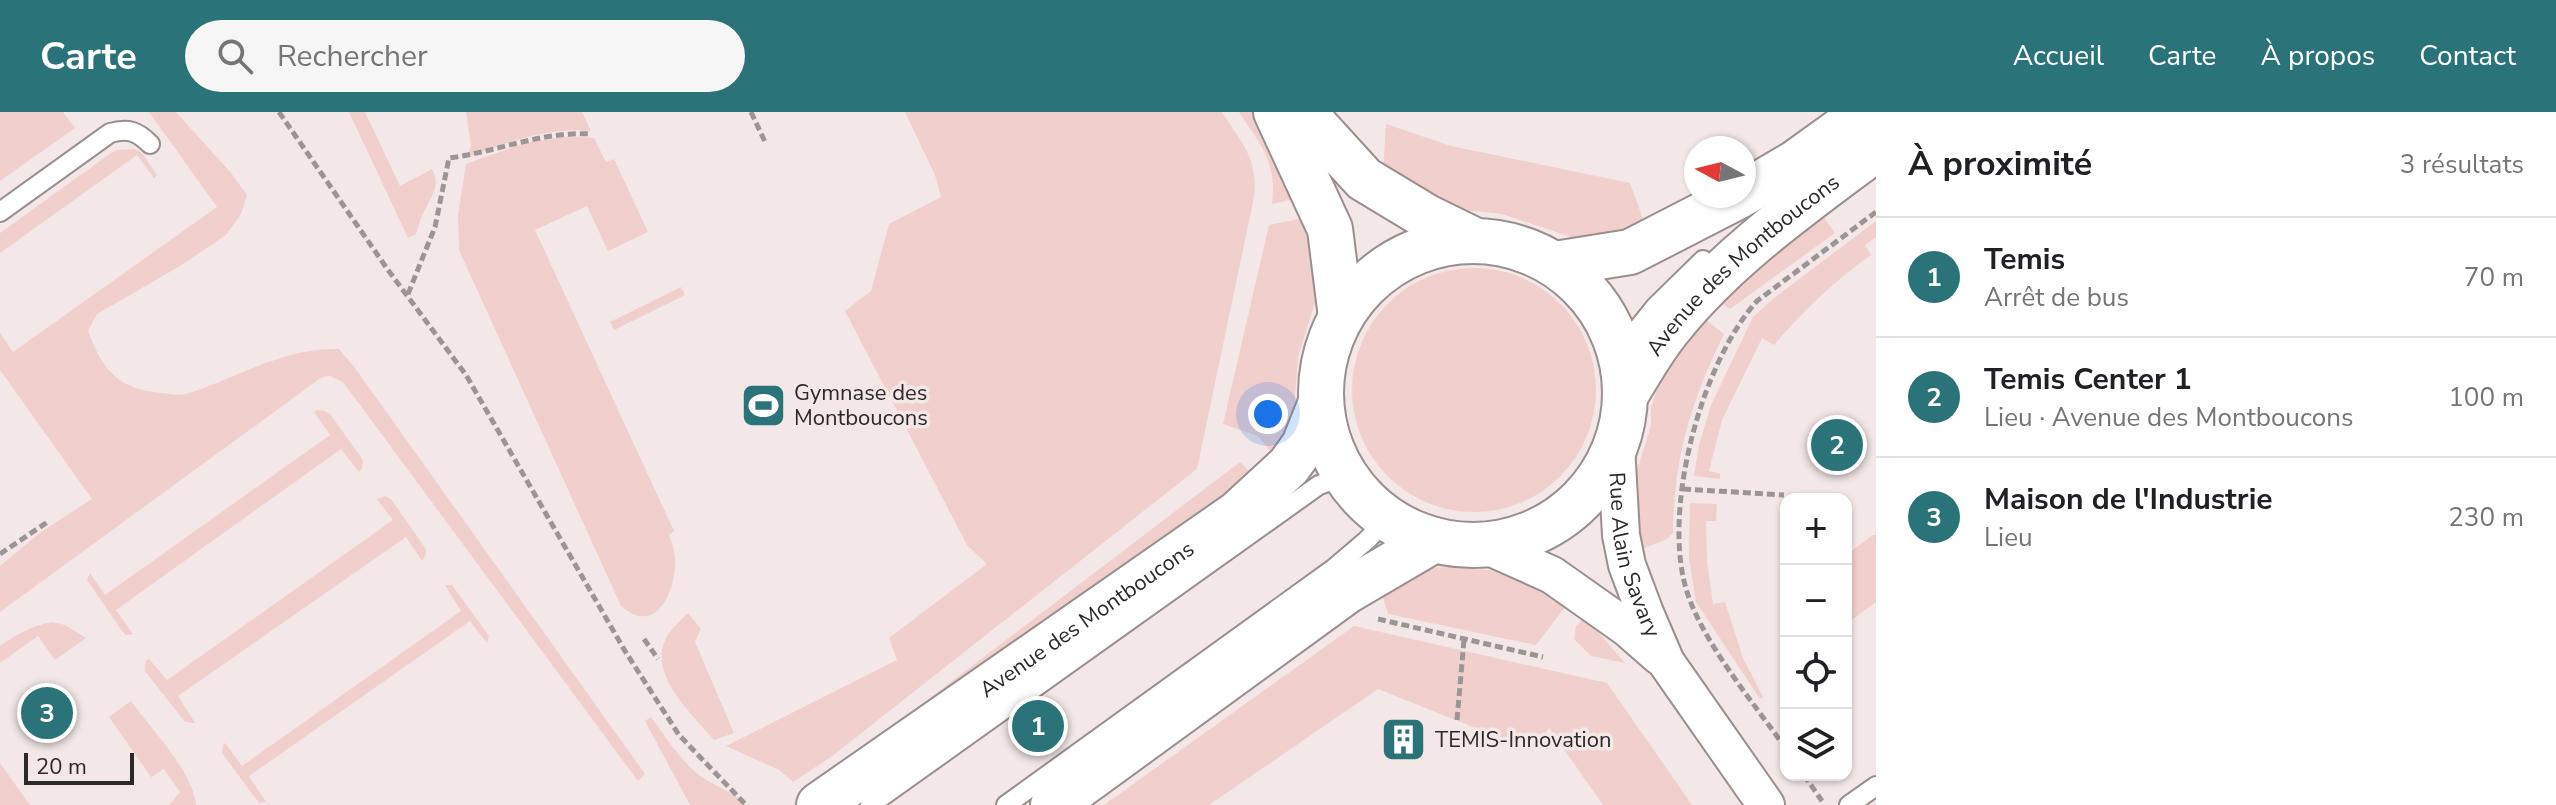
<!DOCTYPE html>
<html lang="fr">
<head>
<meta charset="utf-8">
<style>
	:root { --surface:#fff; --page:#f6f6f6; --text:#202124; --muted:#757577; --line:#e0e0e0; --accent:#297379 }
	body { margin:0; font-family:"Nunito Sans",sans-serif; background:var(--page); color:var(--text) }
	.controls { position:absolute; right:24px; bottom:24px; display:grid; overflow:hidden; border-radius:16px; box-shadow:0 2px 6px #0004 }
	.controls button { width:72px; height:72px; display:grid; place-items:center; padding:0; border:0; border-bottom:2px solid var(--line); background:var(--surface); color:var(--text); font:40px sans-serif }
	.compass { position:absolute; left:1684px; top:24px; width:72px; height:72px; border-radius:50%; background:var(--surface); box-shadow:0 2px 6px #0004; rotate:277deg }
	.scale { position:absolute; left:24px; bottom:20px; width:110px; box-sizing:border-box; padding-left:8px; border:4px solid #2d2929; border-top:0; font-size:22px; line-height:28px; white-space:nowrap; color:#2d2929; -webkit-text-stroke:6px #f3e8e7; paint-order:stroke }
	.you { position:absolute; left:1268px; top:302px; width:28px; height:28px; margin:-20px; border:6px solid #fff; border-radius:50%; background:#1a73e8; box-shadow:0 0 0 12px #1a73e833 }
	.badge { display:grid; place-items:center; width:52px; height:52px; border-radius:50%; background:var(--accent); color:#fff; font-size:26px; font-weight:700 }
	.pin { position:absolute; translate:-50% -50%; border:4px solid #fff; box-shadow:0 2px 8px #0006 }
	.list { margin:0; padding:0; list-style:none }
	h2 { display:flex; justify-content:space-between; align-items:center; height:104px; margin:0; padding:0 32px; font-size:34px }
	h2 small { font-size:26px; font-weight:400; color:var(--muted) }
	.list li { display:grid; grid-template-columns:52px 1fr auto; gap:24px; align-items:center; box-sizing:border-box; height:120px; padding:0 32px; border-top:2px solid var(--line) }
	.list b { display:block; font-size:30px; white-space:nowrap }
	.list p { margin:0; font-size:26px; white-space:nowrap; color:var(--muted) }
	.list em { font-size:26px; font-style:normal; color:var(--muted) }
	.icon { flex:none; width:44px; height:44px; fill:none; stroke:currentColor; stroke-width:2; stroke-linecap:round; stroke-linejoin:round }
	.map { position:relative; flex:none; width:1876px; height:693px; overflow:hidden }
	header { display:flex; align-items:center; gap:48px; box-sizing:border-box; height:112px; padding:0 40px; background:var(--accent); color:#fff }
	header strong { font-size:38px }
	nav { display:flex; gap:44px; margin-inline-start:auto; font-size:28px }
	.search { width:560px; height:72px; background:var(--page); display:flex; align-items:center; gap:20px; box-sizing:border-box; padding:0 28px; border-radius:44px; color:var(--muted); font-size:30px }
	main { display:flex }
	aside { flex:1; background:var(--surface) }
	.map>svg:first-child { display:block }
</style>
</head>
<body>
<header>
<strong>Carte</strong>
<div class="search"><svg class="icon" aria-label="search" viewBox="0 0 24 24"><circle cx="10" cy="10" r="6"/><path d="M15 15l6 6"/></svg>Rechercher</div>
<nav><a>Accueil</a><a>Carte</a><a>À propos</a><a>Contact</a></nav>
</header>
<main>
<div class="map">
<svg width="1876" height="693" viewBox="0 0 1876 693">
	<rect width="100%" height="100%" fill="#f3e8e7"/>
	<path fill="#f1cfcd" d="M0,0H63L75,16L0,69Z
		M149,0H176L231,61L247,83L241,102L226,123L180,154L97,202L88,219C103,259 118,277 162,281C170,282 179,284 186,282C238,266 283,235 339,237L355,256L645,662L638,669L343,270L330,264L322,265L0,500V454L41,420L92,387L0,258V221L13,240L217,95Z
		M349,0H365L400,74L432,57C442,75 430,85 423,102C420,108 418,115 416,122L408,126Z
		M466,0H582L591,19C549,15 507,30 468,45L471,33Z
		M905,0H1222C1243,33 1260,48 1253,90L1197,357L831,645L793,670L779,658L726,634L897,548L889,526L987,452L967,433L845,199L871,179L889,112L941,85L935,63Z
		M1239,0H1255L1303,85L1272,92C1277,49 1261,34 1239,0Z
		M1386,12L1451,34L1630,71L1648,121L1592,129L1574,126L1502,102L1455,97L1383,62Z
		M570,24L594,26L606,50L614,47L648,120L608,139L587,94L535,118L674,419L669,423C672,431 675,440 675,448C676,479 656,525 621,494L459,138L458,103L466,52L525,31Z
		M134,37L142,41L157,63L154,66L137,43L0,141V121L111,41L117,38Z
		M1815,93L1835,121L1730,197L1716,187Z
		M1314,104L1321,171L1298,245L1293,312L1274,344L1258,324L1223,312L1269,113Z
		M1876,109V125L1865,133L1871,143C1834,169 1803,199 1774,233L1762,226L1722,308L1709,359L1720,362V367L1694,364L1699,333L1711,293L1753,205L1774,186Z
		M1352 278a122 122 0 1 1 244 0a122 122 0 1 1-244 0Z
		M681,175L685,183L614,218L610,210Z
		M1700,203L1724,222C1691,289 1674,345 1673,421L1667,427L1637,439L1635,364L1651,314V296L1663,258Z
		M316,298L325,299L330,302L363,348L362,357L359,360L341,337L116,498L133,522L126,523L122,519L87,468L90,461L105,483L330,323L314,300Z
		M1240,350L1256,366L826,665Z
		M385,384L391,387L426,437V443L422,449L406,425L178,584L195,611L185,610L145,559L146,548L149,547L167,568L393,408L377,387Z
		M1690,391L1717,392L1716,409H1706L1707,450L1713,492L1725,490L1743,546L1763,585L1760,587L1696,490L1689,446Z
		M1873,423H1876V490L1846,512V443Z
		M1450,455L1501,459L1569,490L1536,533L1388,502L1379,472L1425,456Z
		M445,473H452L489,524L487,531L470,509L249,664L266,690L259,691L222,641L223,633L225,631L242,654L461,499Z
		M688,501L701,517L695,530L734,621L714,628C691,601 642,558 670,520C675,513 682,507 688,501Z
		M1585,505L1625,551L1591,544L1574,527L1576,514Z
		M52,510L65,513L86,526L55,548L38,524L0,551V534C17,522 31,514 52,510Z
		M1354,514L1607,571L1692,693H1603L1549,616L1533,639L1378,577L1209,693H1104Z
		M131,589C151,617 193,659 196,693H169L180,680L164,657L151,665L109,605Z
		M651,605C666,625 679,647 699,663C715,675 732,678 746,693H690L645,609Z
		M0,651L30,693H0Z"/>
	<g fill="none" stroke-linecap="round" stroke-linejoin="round">
		<defs>
			<path id="lane" d="M0,100L110,21C128,16 137,19 150,32
				M1619,240L1656,194L1703,148
				M870,693L1319,373L1345,364
				M1006,693L1333,457L1367,428L1387,407
				M1849,693L1876,674"/>
			<g id="street">
				<path id="s1" d="M1616,333L1621,423L1627,453L1645,501L1666,550L1766,693"/>
				<path d="M1485,433L1552,463L1627,516L1659,544"/>
			</g>
			<g id="secondary">
				<path d="M1276,0L1330,117L1341,205"/>
				<path d="M1303,0L1364,67L1427,105L1474,128"/>
				<path d="M1744,81L1795,51L1866,0"/>
				<circle cx="1473" cy="281" r="152"/>
				<path d="M1555,152L1630,140L1739,84"/>
				<path id="s2" d="M1625,284C1640,260 1653,235 1672,213C1729,143 1804,91 1876,37"/>
				<path id="s3" d="M819,693L1238,401L1289,354L1304,333L1321,290"/>
				<path d="M1053,693L1347,479L1434,428"/>
			</g>
		</defs>
		<use href="#lane" stroke="#998f8e" stroke-width="22"/>
		<use href="#street" stroke="#998f8e" stroke-width="40"/>
		<use href="#secondary" stroke="#998f8e" stroke-width="48"/>
		<path stroke="#9d9595" stroke-width="5" stroke-dasharray="8 4" stroke-linecap="butt" d="M279,0L388,158L466,263L625,539L679,623L746,693
			M751,0L766,32
			M408,182L435,115L449,46C497,40 541,19 591,22
			M1683,377L1784,383
			M0,442L49,409
			M1378,507L1543,545
			M644,527L658,547
			M1457,608L1464,528
			M1786,637C1754,591 1706,535 1688,483C1660,402 1701,251 1757,189L1876,100
			M1804,663L1822,689"/>
		<use href="#lane" stroke="#fff" stroke-width="18"/>
		<use href="#street" stroke="#fff" stroke-width="36"/>
		<use href="#secondary" stroke="#fff" stroke-width="44"/>
	</g>
	<defs>
		<symbol id="stadium-square" viewBox="-11 -11 22 22"><rect x="-9" y="-9" width="18" height="18" rx="4" fill="#297379" stroke="#f3e8e7"/><path d="M0-5a6.5 5 0 1 0 0 10a6.5 5 0 1 0 0-10ZM-3.5-1.8h7v3.6h-7Z" fill="#fff"/></symbol>
		<symbol id="building-square" viewBox="-11 -11 22 22"><rect x="-9" y="-9" width="18" height="18" rx="4" fill="#297379" stroke="#f3e8e7"/><path d="M-4-6H4V6H1V3H-1V6H-4ZM-2.5-4.3h1.7v1.8h-1.7ZM.8-4.3h1.7v1.8H.8ZM-2.5-1h1.7V.8h-1.7ZM.8-1h1.7V.8H.8Z" fill="#fff"/></symbol>
	</defs>
	<g fill-rule="evenodd">
		<use href="#stadium-square" x="738" y="268" width="51" height="51"/>
		<use href="#building-square" x="1378" y="602" width="51" height="51"/>
	</g>
	<g text-anchor="middle" stroke-width="7" stroke-linejoin="round" paint-order="stroke">
		<g font-size="22" fill="#2d2929" stroke="#f3e8e7">
			<text dy="8" stroke="none"><textPath href="#s2" startOffset="178">Avenue des Montboucons</textPath></text>
			<text dy="8" stroke="none"><textPath href="#s1" startOffset="112">Rue Alain Savary</textPath></text>
			<text dy="8" stroke="none"><textPath href="#s3" startOffset="326">Avenue des Montboucons</textPath></text>
		</g>
		<g font-size="22" fill="#2d2929" stroke="#f3e8e7" text-anchor="start">
			<text x="794" y="288">Gymnase des<tspan x="794" dy="25">Montboucons</tspan></text>
			<text x="1435" y="635">TEMIS-Innovation</text>
		</g>
	</g>
</svg>
<div class="controls">
<button>+</button>
<button>−</button>
<button><svg class="icon" aria-label="locate" viewBox="0 0 24 24"><circle cx="12" cy="12" r="6"/><path d="M12 2v4M12 18v4M2 12h4M18 12h4"/></svg></button>
<button><svg class="icon" aria-label="layers" viewBox="0 0 24 24"><path d="M12 4l9 5-9 5-9-5zM3 14l9 5 9-5"/></svg></button>
</div>
<svg class="compass" viewBox="-18 -18 36 36"><path d="M0-13l5 13h-10z" fill="#e53935"/><path d="M0 13l5-13h-10z" fill="#757577"/></svg>
<div class="scale">20 m</div>
<div class="you"></div>
<div class="pin badge" style="left:1038px;top:614px">1</div>
<div class="pin badge" style="left:1837px;top:333px">2</div>
<div class="pin badge" style="left:47px;top:601px">3</div>
</div>
<aside>
<h2>À proximité<small>3 résultats</small></h2>
<ul class="list">
<li><span class="badge">1</span><div><b>Temis</b><p>Arrêt de bus</p></div><em>70 m</em></li>
<li><span class="badge">2</span><div><b>Temis Center 1</b><p>Lieu · Avenue des Montboucons</p></div><em>100 m</em></li>
<li><span class="badge">3</span><div><b>Maison de l'Industrie</b><p>Lieu</p></div><em>230 m</em></li>
</ul>
</aside>
</main>
</body>
</html>
